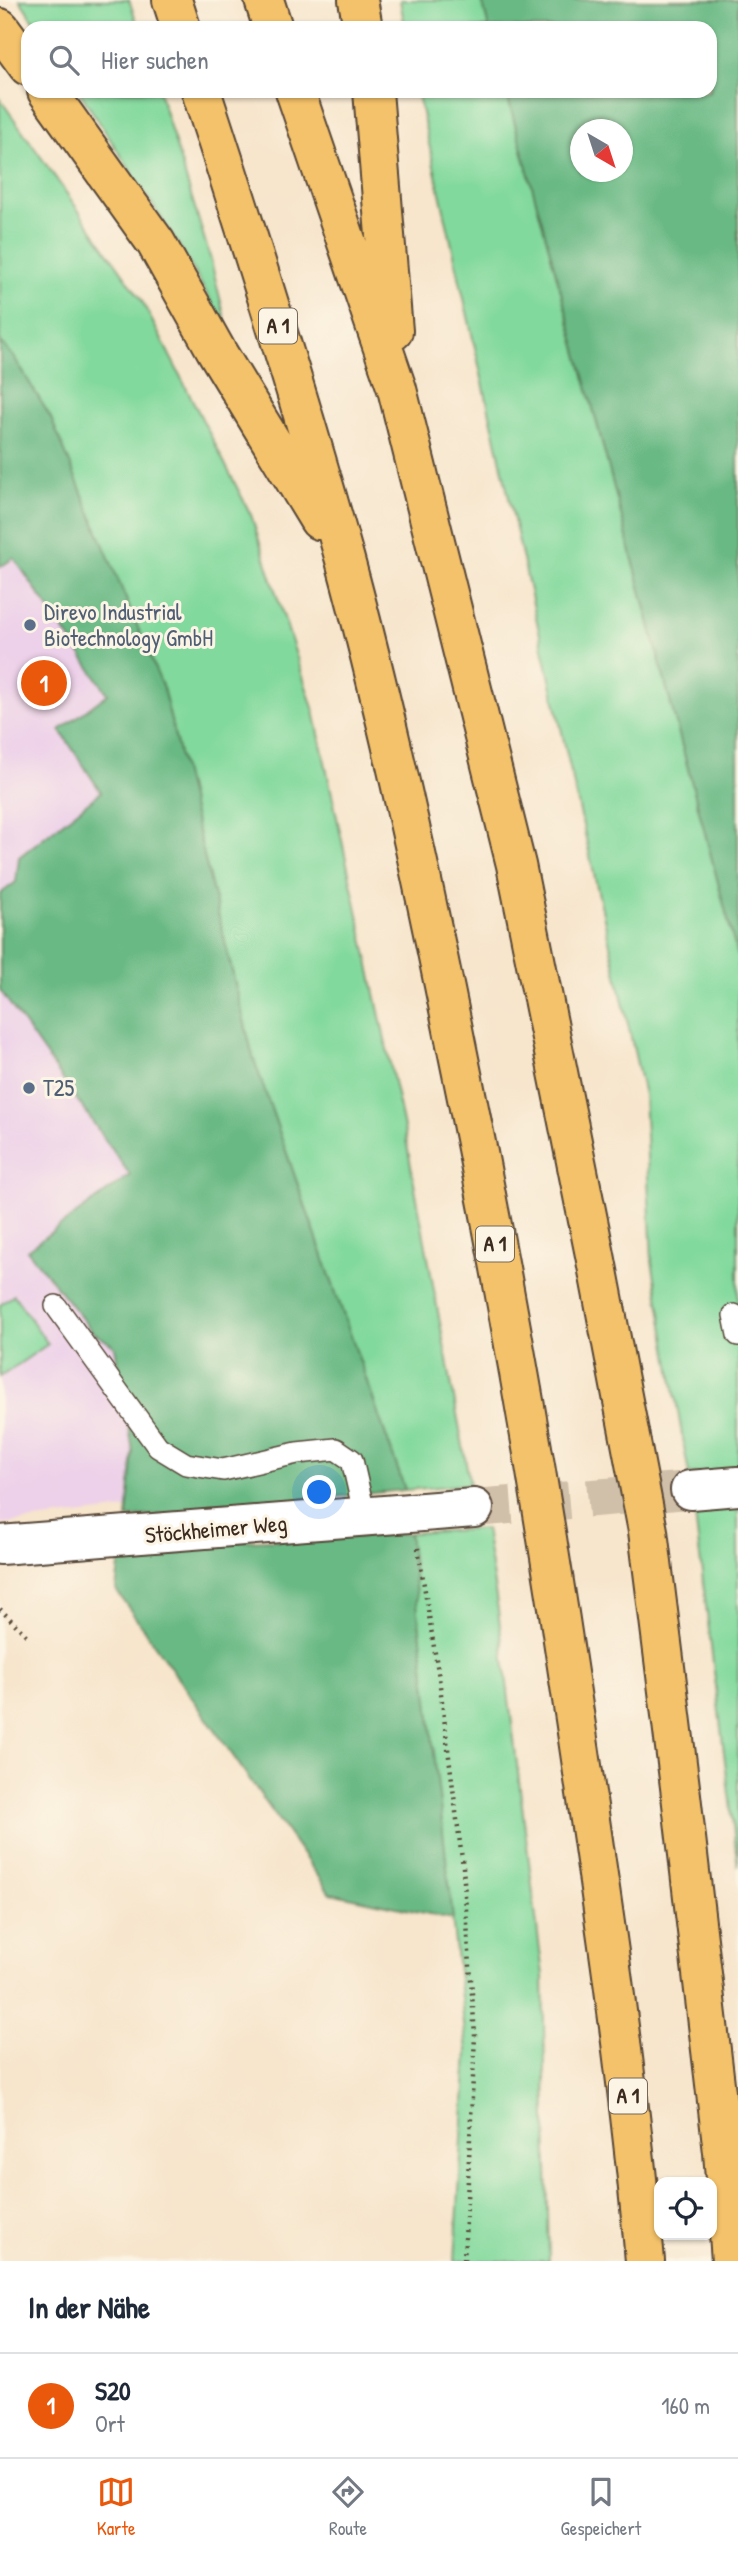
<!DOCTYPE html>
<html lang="de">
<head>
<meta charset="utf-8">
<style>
	:root { --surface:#fff; --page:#f2f2f3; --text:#1f2937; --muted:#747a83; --line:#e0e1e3; --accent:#ea580c }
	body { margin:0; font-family:"Patrick Hand",sans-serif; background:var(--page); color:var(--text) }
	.controls { position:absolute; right:21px; bottom:21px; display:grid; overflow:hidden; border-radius:14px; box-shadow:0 2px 5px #0004 }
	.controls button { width:63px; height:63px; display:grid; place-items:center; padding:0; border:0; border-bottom:2px solid var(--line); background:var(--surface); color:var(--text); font:35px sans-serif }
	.compass { position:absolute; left:570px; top:119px; width:63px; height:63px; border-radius:50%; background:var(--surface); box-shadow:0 2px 5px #0004; rotate:141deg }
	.you { position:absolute; left:320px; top:1493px; width:24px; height:24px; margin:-18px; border:5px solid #fff; border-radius:50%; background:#1a73e8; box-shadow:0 0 0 10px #1a73e833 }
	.badge { display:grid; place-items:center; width:46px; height:46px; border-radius:50%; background:var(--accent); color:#fff; font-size:23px; font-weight:700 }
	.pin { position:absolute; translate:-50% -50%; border:4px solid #fff; box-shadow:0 2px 7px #0006 }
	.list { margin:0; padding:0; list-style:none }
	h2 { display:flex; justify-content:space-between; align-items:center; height:91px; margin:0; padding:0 28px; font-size:30px }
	h2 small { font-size:23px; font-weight:400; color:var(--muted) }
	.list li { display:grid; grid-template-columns:46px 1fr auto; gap:21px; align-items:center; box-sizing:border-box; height:105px; padding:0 28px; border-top:2px solid var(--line) }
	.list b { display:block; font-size:26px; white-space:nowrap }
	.list p { margin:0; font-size:23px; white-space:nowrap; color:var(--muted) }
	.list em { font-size:23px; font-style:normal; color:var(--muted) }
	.icon { flex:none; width:38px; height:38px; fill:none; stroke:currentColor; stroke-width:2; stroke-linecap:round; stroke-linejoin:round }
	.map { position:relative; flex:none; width:738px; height:2261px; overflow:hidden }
	.search { position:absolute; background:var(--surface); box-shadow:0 2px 5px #0004; left:21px; right:21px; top:21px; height:77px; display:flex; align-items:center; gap:18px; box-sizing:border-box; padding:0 24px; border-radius:21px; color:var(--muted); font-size:26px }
	.sheet { height:196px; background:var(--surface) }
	nav { display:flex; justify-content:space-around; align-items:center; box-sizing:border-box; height:98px; border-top:2px solid var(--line); background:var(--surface); font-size:19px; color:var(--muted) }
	nav a { display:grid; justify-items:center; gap:4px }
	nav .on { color:var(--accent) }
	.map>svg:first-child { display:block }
</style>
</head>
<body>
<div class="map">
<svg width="738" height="2261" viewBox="0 0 738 2261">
	<rect width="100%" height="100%" fill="#fcf5e5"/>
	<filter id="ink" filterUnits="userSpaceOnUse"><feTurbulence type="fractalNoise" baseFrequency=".0143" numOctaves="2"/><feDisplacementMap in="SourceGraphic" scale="14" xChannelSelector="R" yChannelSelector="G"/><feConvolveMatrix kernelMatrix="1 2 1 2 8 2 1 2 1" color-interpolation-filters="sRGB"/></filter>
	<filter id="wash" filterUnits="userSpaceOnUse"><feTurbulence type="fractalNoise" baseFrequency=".00686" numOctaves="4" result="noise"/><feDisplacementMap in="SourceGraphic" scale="28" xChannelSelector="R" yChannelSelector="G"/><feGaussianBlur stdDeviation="1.57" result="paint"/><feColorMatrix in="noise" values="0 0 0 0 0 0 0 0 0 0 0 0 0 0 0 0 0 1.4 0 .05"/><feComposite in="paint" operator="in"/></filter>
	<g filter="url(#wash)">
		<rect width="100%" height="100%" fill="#f7e5cc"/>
		<path fill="#edd0e9" d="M0,328L58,416L262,1493L0,1524Z"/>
		<path fill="#82d99d" stroke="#5e825e" stroke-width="2" d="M20,0H129L139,28H38Z
			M400,0H482L489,28H405Z
			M79,91H159L210,257L228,331L180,247Z
			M417,91H506L594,412L738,958V1470L689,1475L652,1261L644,1095Z
			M0,99L141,299L251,515L314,711L403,1123L470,1484L405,1490L253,1057L163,688L14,357L0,341Z
			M14,1295L48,1344L0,1377V1305Z
			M738,1499V1867L693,1500Z
			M485,1529L498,1610L543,1975L549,2261H455L467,2051L409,1533Z"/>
		<path fill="#69b984" stroke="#527251" stroke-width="2" fill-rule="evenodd" d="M482,0H738V958L594,412L506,91H710V28H489ZM580,130H622V172H580Z
			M0,341L14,357L51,418L163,688L253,1057L405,1490L127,1518L133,1451L115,1347L92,1331L27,1250L130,1175L0,990V894L16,882L19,857L101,792L60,730L108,694L14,558L0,567Z
			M409,1533L453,1919L330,1893L116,1590L120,1557L150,1544L359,1537Z"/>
	</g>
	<g filter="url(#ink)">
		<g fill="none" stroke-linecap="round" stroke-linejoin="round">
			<path stroke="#d1c0a9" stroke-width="38" stroke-dasharray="38 19" stroke-linecap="butt" d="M474,1508L690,1490"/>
			<defs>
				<path id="lane" d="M56,1306L158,1447L186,1464L223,1470L297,1453L336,1449L352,1460L365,1517
					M734,1315L738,1335"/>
				<path id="street" d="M690,1490L738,1486
					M0,1545L474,1508"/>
				<path id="highway" d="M172,0L181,28
					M264,0L273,28
					M358,0L363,28
					M0,28L28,66
					M47,91L156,243L217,352L319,520
					M201,91C252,247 301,402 345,560C389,722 424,885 457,1049C503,1271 542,1495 575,1719C602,1899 629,2080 645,2261
					M295,91L397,389L516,865L595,1255L648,1531L681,1795L723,2152L731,2261
					M373,91L393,331"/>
			</defs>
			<use href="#lane" stroke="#574638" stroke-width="24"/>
			<use href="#street" stroke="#574638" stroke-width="42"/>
			<use href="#highway" stroke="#574638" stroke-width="42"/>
			<path stroke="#574638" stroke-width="4.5" stroke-dasharray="2 5" stroke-linecap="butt" d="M418,1548L439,1678L463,1867L475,2036L464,2261
				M0,1609L29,1638"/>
			<use href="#lane" stroke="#fff" stroke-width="21"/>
			<use href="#street" stroke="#fff" stroke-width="38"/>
			<use href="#highway" stroke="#f4c26a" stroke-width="38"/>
		</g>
	</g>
	<g fill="#5c6f8a" stroke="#fcf5e5" stroke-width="2.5">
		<circle cx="30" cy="625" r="7"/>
		<circle cx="29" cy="1088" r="7"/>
	</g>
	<g text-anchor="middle" stroke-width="6" stroke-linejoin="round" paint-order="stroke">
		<g fill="#fcf5e5" stroke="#75675a" stroke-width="2">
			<rect x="259" y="308.5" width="38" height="35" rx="5"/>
			<rect x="476" y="1226.5" width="38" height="35" rx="5"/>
			<rect x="609" y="2078.5" width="38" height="35" rx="5"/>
		</g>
		<g font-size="21" font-weight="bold" fill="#3b2a1e">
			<text x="278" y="333">A 1</text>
			<text x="495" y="1251">A 1</text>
			<text x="628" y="2103">A 1</text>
		</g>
		<g font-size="23" fill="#4e5e75" stroke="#fcf5e5" text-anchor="start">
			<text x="44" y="620">Direvo Industrial<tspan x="44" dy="26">Biotechnology GmbH</tspan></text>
			<text x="43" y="1096">T25</text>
		</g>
		<g font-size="23" fill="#3b2a1e" stroke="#fcf5e5">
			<text transform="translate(216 1529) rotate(-5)" y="8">Stöckheimer Weg</text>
		</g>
	</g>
</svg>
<div class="controls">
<button><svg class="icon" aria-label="locate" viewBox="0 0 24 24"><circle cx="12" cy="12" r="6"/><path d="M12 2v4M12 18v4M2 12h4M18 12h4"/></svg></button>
</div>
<svg class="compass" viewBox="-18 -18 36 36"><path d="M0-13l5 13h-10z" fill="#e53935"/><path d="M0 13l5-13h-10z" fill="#747a83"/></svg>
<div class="you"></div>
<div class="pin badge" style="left:44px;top:683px">1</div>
<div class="search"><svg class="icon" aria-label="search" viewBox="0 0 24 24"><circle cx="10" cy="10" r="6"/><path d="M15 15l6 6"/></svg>Hier suchen</div>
</div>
<section class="sheet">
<h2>In der Nähe<small></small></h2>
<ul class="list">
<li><span class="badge">1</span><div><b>S20</b><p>Ort</p></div><em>160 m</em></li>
</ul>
</section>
<nav>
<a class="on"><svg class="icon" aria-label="map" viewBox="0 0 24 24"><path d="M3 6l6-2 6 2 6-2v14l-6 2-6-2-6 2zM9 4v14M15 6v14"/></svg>Karte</a>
<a><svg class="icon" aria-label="directions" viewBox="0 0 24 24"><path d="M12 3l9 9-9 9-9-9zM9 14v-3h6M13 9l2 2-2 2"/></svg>Route</a>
<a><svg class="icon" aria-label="saved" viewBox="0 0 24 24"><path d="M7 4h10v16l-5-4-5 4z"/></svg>Gespeichert</a>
</nav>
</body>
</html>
